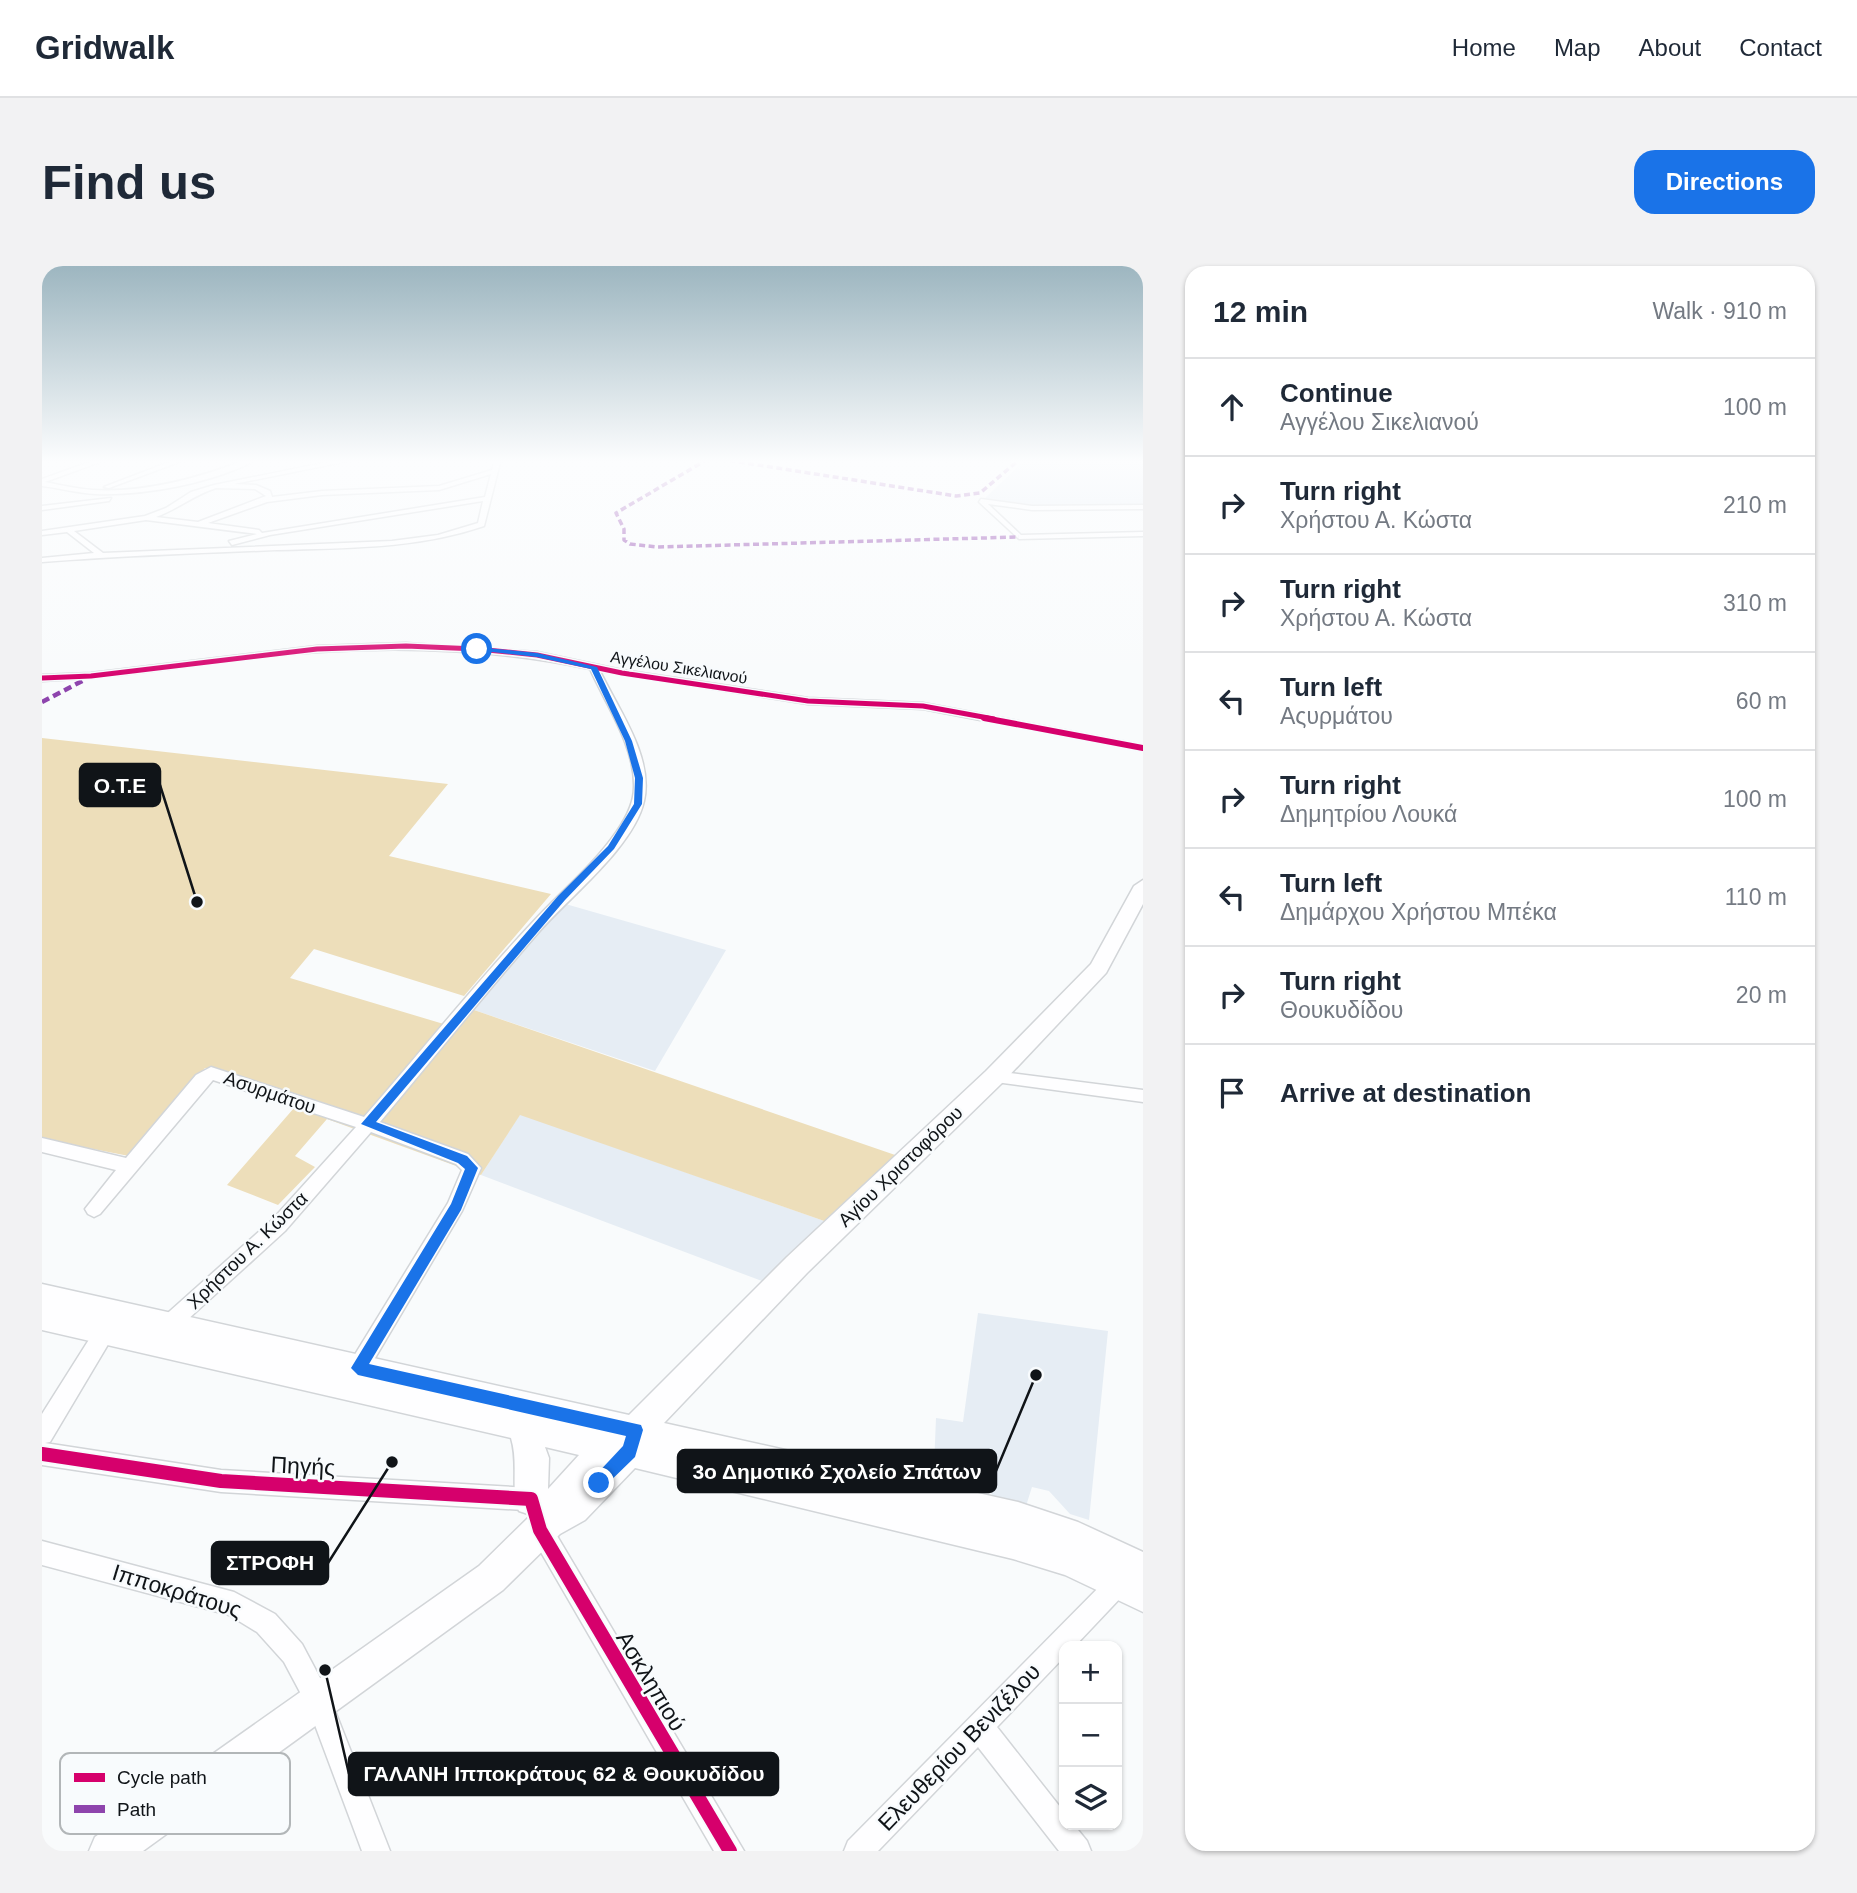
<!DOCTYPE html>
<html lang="en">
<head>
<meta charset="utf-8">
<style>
	:root { --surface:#fff; --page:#f2f2f3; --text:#1f2937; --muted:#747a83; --line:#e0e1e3; --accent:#1a73e8 }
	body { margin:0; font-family:Helvetica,sans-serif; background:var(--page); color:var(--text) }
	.controls { position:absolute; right:21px; bottom:21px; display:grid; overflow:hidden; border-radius:14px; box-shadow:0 2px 5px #0004 }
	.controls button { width:63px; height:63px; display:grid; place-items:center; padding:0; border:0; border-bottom:2px solid var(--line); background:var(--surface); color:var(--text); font:35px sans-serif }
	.stop { position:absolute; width:21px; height:21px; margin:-16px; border:5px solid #1a73e8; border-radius:50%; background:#fff }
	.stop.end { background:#1a73e8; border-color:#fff; box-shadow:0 2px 7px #0008 }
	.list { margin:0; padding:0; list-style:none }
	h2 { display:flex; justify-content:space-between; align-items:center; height:91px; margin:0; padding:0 28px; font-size:30px }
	h2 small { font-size:23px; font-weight:400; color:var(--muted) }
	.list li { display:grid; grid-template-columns:46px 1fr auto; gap:21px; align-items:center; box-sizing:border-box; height:98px; padding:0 28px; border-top:2px solid var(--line) }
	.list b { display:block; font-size:26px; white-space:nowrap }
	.list p { margin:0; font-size:23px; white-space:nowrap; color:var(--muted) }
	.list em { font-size:23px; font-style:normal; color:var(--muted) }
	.icon { flex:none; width:38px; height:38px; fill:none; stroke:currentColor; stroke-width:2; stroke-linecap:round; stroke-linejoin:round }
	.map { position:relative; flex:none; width:1101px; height:1585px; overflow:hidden; border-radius:21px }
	header { display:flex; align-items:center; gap:42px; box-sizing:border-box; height:98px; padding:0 35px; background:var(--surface); border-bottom:2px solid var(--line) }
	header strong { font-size:33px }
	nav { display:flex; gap:38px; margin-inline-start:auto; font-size:24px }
	.intro { display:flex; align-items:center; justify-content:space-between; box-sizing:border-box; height:168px; padding:0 42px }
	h1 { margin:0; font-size:49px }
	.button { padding:18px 32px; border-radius:21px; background:var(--accent); color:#fff; font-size:24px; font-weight:700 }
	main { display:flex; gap:42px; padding:0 42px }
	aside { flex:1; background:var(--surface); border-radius:21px; box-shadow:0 2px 5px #0004 }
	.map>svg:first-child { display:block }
</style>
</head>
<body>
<header>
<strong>Gridwalk</strong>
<nav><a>Home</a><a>Map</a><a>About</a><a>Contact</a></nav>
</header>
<div class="intro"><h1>Find us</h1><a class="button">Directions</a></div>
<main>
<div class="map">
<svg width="1101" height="1585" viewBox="0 0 1101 1585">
	<rect width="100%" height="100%" fill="#f9fbfc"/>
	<path fill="#e6edf4" d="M984,193H1101V238L992,240L942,233Z
		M520,637L684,684L613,805L432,744Z
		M478,848L788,957L725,1017L439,909Z
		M936,1047L1066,1065L1047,1254L1028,1248L1007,1225L990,1221L983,1243L954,1234L937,1210L892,1201L894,1152L921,1156Z"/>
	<path fill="#eddeba" d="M0,472L406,518L347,590L509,628L422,730L272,683L248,712L415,762L432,744L859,891L788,957L478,849L439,909L285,853L253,890L273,901L236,939L185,919L252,842L170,812L172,804L163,802L92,891L0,873Z"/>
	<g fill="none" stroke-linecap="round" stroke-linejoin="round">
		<defs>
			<path id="minor" d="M56,193H66L3,216C19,219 35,223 51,224C104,227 157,212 206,193H216C172,217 103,230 53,228C35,227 18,222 0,220V213Z
				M135,193H145L67,222L62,221Z
				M301,193H316L192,218L214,219L228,225L230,231L280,225L397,220L450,204L453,193H459L442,260C375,283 305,282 235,284C157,287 78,290 0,296V292L52,287L25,266L0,269V265L103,250L124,242L149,226L172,219ZM449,208L443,231L220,267L217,264L166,257L225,236L280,229L397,224ZM174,222L213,223L224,230L156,256L114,251C136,243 152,229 174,222ZM441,235L436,257L396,269L350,275L61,287L32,265L104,254L215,268L187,275L190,279L228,269Z
				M69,232L67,235L0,244V240Z
				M939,233L990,240L1101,239V243L990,244L946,238L979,269L1101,266V270L977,273L937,236Z
				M364,377L495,386L580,404L766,432L881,437L1101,479V485L881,443L766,438L558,405C576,443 612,491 602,535C592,581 526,632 496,667C442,729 391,793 338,856L426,888L439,902L420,945L323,1109L316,1112L309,1109L306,1102L309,1095L406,937L420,904L414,898L329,866L243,965L133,1065L126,1068L119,1065L116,1059L119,1053L230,954L314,861L171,814L58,948L52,951L46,948L43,943L74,904L0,886V872L84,892L154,809L169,801L322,851C378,787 431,720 489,658C517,627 551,600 575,565C584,552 592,537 592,521C593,480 564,439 548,403C458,384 368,380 276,386C184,392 93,411 0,415V409L49,407L275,380Z
				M952,805L1101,824V836L946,815L944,811L946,807Z
				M67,1050L74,1053L77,1059L74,1065L8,1176L3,1177L179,1204L489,1222L497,1225L503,1239L500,1247L492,1250L482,1244L179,1226L0,1199V1148L60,1053Z
				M497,1249L505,1253L702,1585H672L489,1269L485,1261L489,1253Z
				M0,1275L192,1326L233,1348L260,1378L286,1427L348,1585H320L267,1443L242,1396L215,1366L187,1349L0,1299Z
				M1077,1305L1085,1309L1089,1317L1085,1325L1033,1380H1022V1391L955,1461L1022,1546V1559H1032L1045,1575L1049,1585H1017L936,1481L836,1585H802L806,1575L1069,1309Z"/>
			<path id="secondary" d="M1101,614V638L1064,707L960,817L765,1007L622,1157L976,1236L1036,1256L1101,1286V1346L1023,1309L971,1293L593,1202L543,1254L518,1268L461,1324L101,1585H47L53,1571L437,1300L489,1249L477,1245C468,1222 477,1198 469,1172L0,1064V1018L587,1149L745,991L944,805L1049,698L1092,620ZM503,1181L537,1189L506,1223L507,1192Z"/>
		</defs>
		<use href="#minor" stroke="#d2d5d8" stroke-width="3"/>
		<use href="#secondary" stroke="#d2d5d8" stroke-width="3"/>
		<use href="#minor" fill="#fefeff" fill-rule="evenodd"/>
		<use href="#secondary" fill="#fefeff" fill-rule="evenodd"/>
		<path stroke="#8e44ad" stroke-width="3.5" stroke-dasharray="6 3.5" stroke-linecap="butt" d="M666,193L574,247L582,263V274L588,278L615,281L977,271
			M678,193L914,230L938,227L978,193"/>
		<path stroke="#8e44ad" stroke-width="4.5" stroke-dasharray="8 4.5" stroke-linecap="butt" d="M0,436L42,414"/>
		<defs>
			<path id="cycleway-far3" d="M0,412L49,410L275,383L364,380L435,383L495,389L580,407L766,435L881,440L952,453"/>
			<path id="cycleway-far2" d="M942,452L1101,482"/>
			<path id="cycleway-far1" d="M0,1188L10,1190"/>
			<path id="cycleway" d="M0,1188L179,1215L489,1233L498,1264L688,1585"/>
		</defs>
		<use href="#cycleway-far3" stroke="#f8fbfd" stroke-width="8"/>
		<use href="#cycleway-far2" stroke="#f8fbfd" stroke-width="10"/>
		<use href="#cycleway-far1" stroke="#f8fbfd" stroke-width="15"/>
		<use href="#cycleway" stroke="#f8fbfd" stroke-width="18"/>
		<use href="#cycleway-far3" stroke="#d6006c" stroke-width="5"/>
		<use href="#cycleway-far2" stroke="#d6006c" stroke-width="6"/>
		<use href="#cycleway-far1" stroke="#d6006c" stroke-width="10"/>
		<use href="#cycleway" stroke="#d6006c" stroke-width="14"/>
	</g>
	<linearGradient id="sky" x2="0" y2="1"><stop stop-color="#9db6c0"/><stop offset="0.47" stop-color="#fcfdfe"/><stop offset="1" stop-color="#fcfdfe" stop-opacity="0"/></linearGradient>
	<rect width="1101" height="415" fill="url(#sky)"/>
	<path fill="#1a73e8" d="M435,381L495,387L555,401L590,475L601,512L600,538L572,583L523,634L334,856L425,890L436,902L419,944L327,1098L599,1159L601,1164L593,1191L557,1226L551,1223V1212L581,1180L584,1170L316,1109L309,1102L409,938L423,903L416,897L319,858L516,630L566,580L592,538L593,512L583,475L549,403L495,391L433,384Z"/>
	<g text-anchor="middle" stroke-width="5" stroke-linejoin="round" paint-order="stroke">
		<g font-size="16" fill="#101418" stroke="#f8fbfd">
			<text transform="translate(637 401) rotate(9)" y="6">Αγγέλου Σικελιανού</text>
		</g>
		<g font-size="19" fill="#101418" stroke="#f8fbfd">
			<text transform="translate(228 826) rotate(19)" y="7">Ασυρμάτου</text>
			<text transform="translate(858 900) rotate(-44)" y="7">Αγίου Χριστοφόρου</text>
			<text transform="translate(205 984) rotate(-44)" y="7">Χρήστου Α. Κώστα</text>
		</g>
		<g font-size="23" fill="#101418" stroke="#f8fbfd">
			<text transform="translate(261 1200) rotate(3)" y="8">Πηγής</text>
			<text transform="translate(135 1325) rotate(17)" y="8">Ιπποκράτους</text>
			<text transform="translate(609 1415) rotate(59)" y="8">Ασκληπιού</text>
			<text transform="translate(917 1481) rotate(-46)" y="8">Ελευθερίου Βενιζέλου</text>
		</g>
	</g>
	<rect x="18" y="1487" width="230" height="81" rx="10" fill="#f8fbfd" stroke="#b2b6b8" stroke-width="2"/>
	<rect x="32" y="1507" width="31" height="9" fill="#d6006c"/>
	<rect x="32" y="1539" width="31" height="8" fill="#8e44ad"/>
	<g font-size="19" fill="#101418">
		<text x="75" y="1518">Cycle path</text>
		<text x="75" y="1550">Path</text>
	</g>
	<path fill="none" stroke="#101418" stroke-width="2.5" d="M155 636L118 519M994 1109L954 1205M350 1196L286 1297M283 1404L307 1508"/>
	<g fill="#101418" stroke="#f8fbfd" stroke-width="2.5">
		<circle cx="155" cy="636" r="7"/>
		<circle cx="994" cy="1109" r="7"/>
		<circle cx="350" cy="1196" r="7"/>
		<circle cx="283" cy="1404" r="7"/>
	</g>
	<g fill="#101418" stroke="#101418" stroke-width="2.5">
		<rect x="38" y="498" width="80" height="42" rx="7"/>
		<rect x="636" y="1184" width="318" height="42" rx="7"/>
		<rect x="170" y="1276" width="116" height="42" rx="7"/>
		<rect x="307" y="1487" width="429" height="42" rx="7"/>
	</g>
	<g font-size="21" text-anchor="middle" font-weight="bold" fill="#fff">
		<text x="78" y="527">Ο.Τ.Ε</text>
		<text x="795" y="1213">3ο Δημοτικό Σχολείο Σπάτων</text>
		<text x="228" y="1304">ΣΤΡΟΦΗ</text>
		<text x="522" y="1515">ΓΑΛΑΝΗ Ιπποκράτους 62 &amp; Θουκυδίδου</text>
	</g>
</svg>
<div class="controls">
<button>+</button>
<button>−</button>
<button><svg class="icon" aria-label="layers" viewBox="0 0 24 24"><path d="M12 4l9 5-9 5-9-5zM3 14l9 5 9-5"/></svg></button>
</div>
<div class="stop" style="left:435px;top:383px"></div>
<div class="stop end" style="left:557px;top:1217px"></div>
</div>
<aside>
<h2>12 min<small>Walk · 910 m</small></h2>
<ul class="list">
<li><svg class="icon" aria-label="ahead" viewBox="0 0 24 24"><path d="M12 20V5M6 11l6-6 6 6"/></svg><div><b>Continue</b><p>Αγγέλου Σικελιανού</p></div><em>100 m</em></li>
<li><svg class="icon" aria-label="right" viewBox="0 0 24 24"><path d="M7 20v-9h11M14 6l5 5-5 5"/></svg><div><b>Turn right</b><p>Χρήστου Α. Κώστα</p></div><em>210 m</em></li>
<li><svg class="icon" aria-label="right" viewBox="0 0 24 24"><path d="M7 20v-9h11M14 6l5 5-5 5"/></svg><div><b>Turn right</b><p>Χρήστου Α. Κώστα</p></div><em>310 m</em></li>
<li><svg class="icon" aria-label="left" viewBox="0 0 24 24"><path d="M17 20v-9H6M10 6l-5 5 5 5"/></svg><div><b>Turn left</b><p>Αςυρμάτου</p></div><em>60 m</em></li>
<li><svg class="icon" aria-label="right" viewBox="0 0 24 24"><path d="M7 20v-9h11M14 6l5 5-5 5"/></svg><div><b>Turn right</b><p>Δημητρίου Λουκά</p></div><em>100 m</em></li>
<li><svg class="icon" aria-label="left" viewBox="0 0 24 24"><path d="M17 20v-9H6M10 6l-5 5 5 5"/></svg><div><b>Turn left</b><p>Δημάρχου Χρήστου Μπέκα</p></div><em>110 m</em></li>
<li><svg class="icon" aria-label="right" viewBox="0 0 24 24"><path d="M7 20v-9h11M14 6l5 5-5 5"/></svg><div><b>Turn right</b><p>Θουκυδίδου</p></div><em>20 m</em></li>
<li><svg class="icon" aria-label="arrive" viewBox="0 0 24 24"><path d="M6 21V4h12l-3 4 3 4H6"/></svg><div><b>Arrive at destination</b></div></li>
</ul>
</aside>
</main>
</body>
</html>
